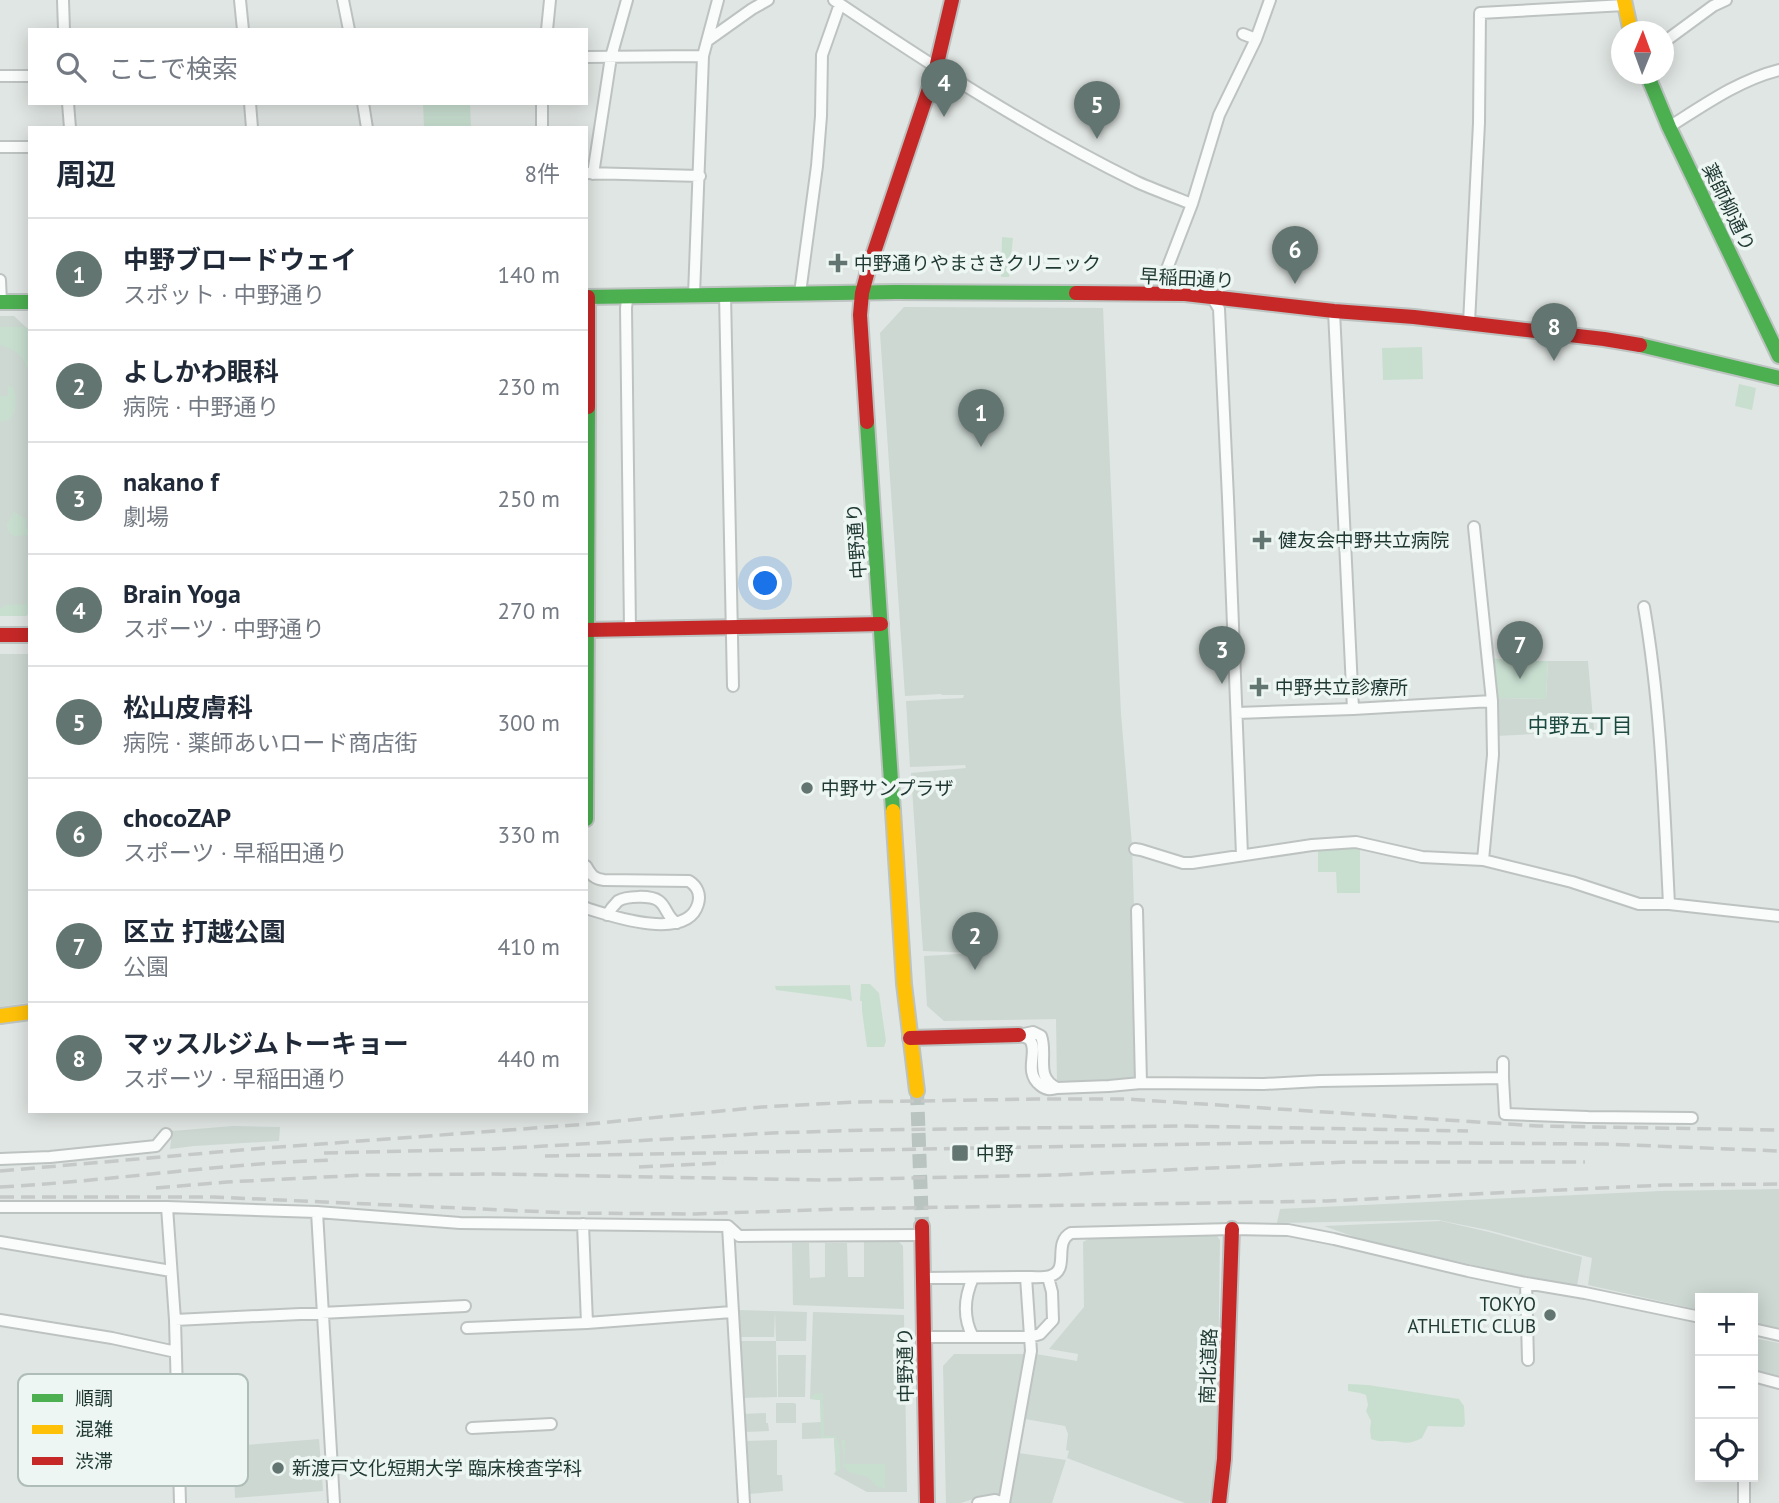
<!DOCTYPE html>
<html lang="ja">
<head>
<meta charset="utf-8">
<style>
	:root { --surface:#fff; --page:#f2f2f3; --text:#1f2937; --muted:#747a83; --line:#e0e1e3; --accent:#637570 }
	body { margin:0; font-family:"PT Sans","Noto Sans JP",sans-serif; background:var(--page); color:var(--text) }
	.controls { position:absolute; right:21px; bottom:21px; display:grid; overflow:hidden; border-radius:0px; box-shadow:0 4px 18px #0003 }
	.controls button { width:63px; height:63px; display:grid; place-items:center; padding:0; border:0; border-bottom:2px solid var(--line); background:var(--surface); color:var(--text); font:35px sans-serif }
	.compass { position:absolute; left:1611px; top:21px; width:63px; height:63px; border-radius:50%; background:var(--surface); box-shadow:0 4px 18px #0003; rotate:1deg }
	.you { position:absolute; left:766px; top:584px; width:24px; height:24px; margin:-18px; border:5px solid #fff; border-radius:50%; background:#1a73e8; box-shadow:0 0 0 10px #1a73e833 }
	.badge { display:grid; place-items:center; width:46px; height:46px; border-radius:50%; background:var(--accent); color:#fff; font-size:23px; font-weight:700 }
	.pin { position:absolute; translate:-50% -58px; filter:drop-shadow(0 2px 4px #0008) }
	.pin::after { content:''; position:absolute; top:37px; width:24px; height:21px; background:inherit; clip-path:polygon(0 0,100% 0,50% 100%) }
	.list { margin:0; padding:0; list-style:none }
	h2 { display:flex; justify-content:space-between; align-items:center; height:91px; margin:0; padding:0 28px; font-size:30px }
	h2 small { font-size:23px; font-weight:400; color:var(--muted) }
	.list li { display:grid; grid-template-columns:46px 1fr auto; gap:21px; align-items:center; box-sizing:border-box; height:112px; padding:0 28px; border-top:2px solid var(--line) }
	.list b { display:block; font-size:26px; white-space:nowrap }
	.list p { margin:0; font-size:23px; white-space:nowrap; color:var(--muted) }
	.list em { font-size:23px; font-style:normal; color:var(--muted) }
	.icon { flex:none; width:38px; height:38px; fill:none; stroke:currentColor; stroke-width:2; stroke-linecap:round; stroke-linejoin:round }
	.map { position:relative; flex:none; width:1779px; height:1503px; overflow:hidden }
	.search { position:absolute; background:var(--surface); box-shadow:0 4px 18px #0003; left:28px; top:28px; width:560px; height:77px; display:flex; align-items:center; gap:18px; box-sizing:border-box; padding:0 24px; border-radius:0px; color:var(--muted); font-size:26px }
	.panel { position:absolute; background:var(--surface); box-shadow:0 4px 18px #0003; left:28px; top:126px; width:560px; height:987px; border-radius:0px }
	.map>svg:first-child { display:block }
</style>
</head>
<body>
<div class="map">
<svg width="1779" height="1503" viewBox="0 0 1779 1503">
	<rect width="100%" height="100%" fill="#e0e6e3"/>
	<path fill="#cdd8d3" d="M904,307L1103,308L1121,714L1132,845L1134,907L1135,1079L1057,1082L1056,1019L944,1021L927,1006L924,956L977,953L923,951L911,773L966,768L965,765L910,767L906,701L963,698L964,695H942L941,694L905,696L880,333Z
		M0,316H14L30,331V612L26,616H0Z
		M0,654H30V1002L0,1007Z
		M1548,661H1588L1594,731L1496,736L1494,698L1546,699Z
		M233,1126L280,1127L279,1141L194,1146L170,1149L172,1131Z
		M1779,1189V1328L1753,1324V1298H1700V1310L1588,1285L1592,1258L1488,1230L1438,1220L1277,1223L1280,1209L1660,1191Z
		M1441,1221L1489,1232L1582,1257L1577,1286L1496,1270L1366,1241L1324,1226Z
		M1215,1233L1220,1240L1218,1383L1214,1484L1209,1503H1185L1067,1458L1069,1451L1066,1450L1068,1434L1065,1426L1025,1419L1036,1354L1077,1361L1078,1354L1049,1349L1084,1307L1083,1242L1094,1236Z
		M864,1242H899L903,1246L904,1309L793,1305L792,1243H809L810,1278L825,1277V1243H847L848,1277H864Z
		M737,1310L807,1312L806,1341H776L775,1312L774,1337H741L739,1335Z
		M813,1312L904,1315L907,1492H867L834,1474L836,1471L834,1438L802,1439V1423L821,1422L820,1400L810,1399Z
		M1753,1338L1779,1343V1379L1753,1374Z
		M739,1341H776L777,1397L742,1398Z
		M954,1354H1024L999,1494L979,1497L961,1503H946L943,1366Z
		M778,1355H806L805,1397H778Z
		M776,1403H794L796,1404V1423H776Z
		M766,1413V1423H768L769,1431L744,1432L743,1414Z
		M319,1439L323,1491L235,1498L233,1446Z
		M777,1440V1475H782L783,1491L748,1494L745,1441Z
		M1019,1453L1066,1460L1052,1503H1010Z"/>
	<path fill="#c8dfd0" d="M423,103H470L471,128H424Z
		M1002,237L1013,238L1009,277H1001Z
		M0,327H26L30,331V374C23,357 20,351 0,345Z
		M1422,347L1423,379L1383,380L1382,348Z
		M1739,384L1756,388L1752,410L1735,406Z
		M8,386L13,387C17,396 17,412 10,419L0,422V396H8Z
		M14,512L26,519V528L30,531V535L14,536L8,531L7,524Z
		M27,559H30V612L26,616H0V609L6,605L27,604Z
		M1491,658L1517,661H1548L1546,699L1494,698Z
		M1318,849H1360V893H1337L1336,872H1318Z
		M861,984H870L879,993L886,1041L884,1047H867L862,1011V1001H860Z
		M850,985L852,1001L845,999L776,990L775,986Z
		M1348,1384L1368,1385L1459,1399L1464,1406L1465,1424L1463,1427L1428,1426L1422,1438C1404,1447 1404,1440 1388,1441C1381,1441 1379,1442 1371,1439L1370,1430L1371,1421L1366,1411L1368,1405L1366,1395L1360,1393L1348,1391Z
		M823,1393L824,1436H836C836,1440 838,1442 839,1445C841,1453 838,1462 841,1469L834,1474L836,1471L834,1438H821L820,1400L810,1399L814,1394Z
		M841,1440H845V1464H885V1488L877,1487L868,1477L849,1472L843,1466L844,1457Z"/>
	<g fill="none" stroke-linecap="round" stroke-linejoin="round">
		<path stroke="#b9c3c0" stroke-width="14" stroke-dasharray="14 7" stroke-linecap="butt" d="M917,1091L922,1226"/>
		<defs>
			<path id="street" d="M63,0L64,30
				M240,0L243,30
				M343,0L349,30
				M834,0C932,66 1031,130 1137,182C1155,190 1174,197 1192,204
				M547,30L550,0
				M1243,34L1256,39
				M707,41L752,9L768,0
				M1664,42L1713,6L1726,0
				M586,57L703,56
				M0,76H30
				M68,103L70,128
				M250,103L252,128
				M363,103L367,128
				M1669,127C1704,105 1739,80 1779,70
				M542,128V103
				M0,147H30
				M586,173L700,176
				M593,174L611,57L627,0
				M0,280L1,302
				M800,293L817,166L821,116L822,55L840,4
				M725,294L733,686
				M1163,294L1165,274L1192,204L1219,115L1256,39L1270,0
				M694,295L703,56L718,0
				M1212,297L1219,309L1228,498L1242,855
				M1334,311L1353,709
				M1469,323L1479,123L1480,13L1625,5
				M1474,527L1492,701L1493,755L1483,860
				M1644,607C1661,705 1664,805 1669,904
				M630,629L626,308L627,300L630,296
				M1237,713L1353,709L1492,701
				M1135,849L1141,850L1183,863H1192L1312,845L1356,842L1422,857L1483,860L1572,882L1639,904H1669L1779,916
				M586,866C591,875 594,879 604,880L689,881C697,886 701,894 698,904C687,942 611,916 586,908
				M1137,910L1141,1083
				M607,915C610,910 614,905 618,901C626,896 651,895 659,901C667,907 667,918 677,923
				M1019,1035C1022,1036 1028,1038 1030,1040C1039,1052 1023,1071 1040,1085C1046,1090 1050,1090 1057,1088L1109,1086L1141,1083L1264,1084L1320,1081L1503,1078L1505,1114L1588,1117L1692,1118
				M1019,1035L1033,1032L1041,1036C1048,1055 1034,1077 1057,1088
				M1503,1062V1078
				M0,1159L50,1157L156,1146L166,1134
				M0,1207H167L317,1212L460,1223L728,1226L739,1236L922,1235
				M167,1207L175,1320L180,1503
				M317,1212L334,1503
				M583,1224L587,1323
				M728,1226L744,1503
				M0,1242L171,1271
				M1026,1277C1033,1277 1043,1278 1050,1276C1071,1270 1052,1243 1071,1233L1232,1229L1288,1230L1334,1239L1468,1271L1526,1283L1585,1293L1700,1317
				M923,1278L1026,1277L1031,1351L1004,1503
				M973,1278C964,1298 963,1318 973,1337
				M1526,1283L1528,1360
				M0,1320L112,1338L176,1352
				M175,1320L465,1306
				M467,1328L587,1323L732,1312
				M1753,1329L1779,1335
				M924,1337H1030L1040,1334L1053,1320L1052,1292L1048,1277
				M1753,1376L1779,1383
				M472,1428L551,1424
				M1744,1477V1503
				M978,1503L995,1500L1004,1503"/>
			<path id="fast" d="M1647,74L1669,127L1779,356
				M586,297L896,292L1076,293
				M0,302H30
				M1640,345L1779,378
				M867,422L893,811
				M586,819L588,407"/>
			<path id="slow" d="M1624,0L1631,32
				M893,811L904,984L917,1091
				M0,1016L30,1012"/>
			<path id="jam" d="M1076,293L1185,294L1334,311L1414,317L1604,339L1640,345
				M588,407V297
				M867,422L860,315L862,293L869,267L936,68L952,0
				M586,630L881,624
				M0,635H30
				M910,1038L1019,1035
				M922,1226L927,1503
				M1219,1503L1224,1459L1232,1229"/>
		</defs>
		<use href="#street" stroke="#bdc3c0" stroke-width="14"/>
		<use href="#fast" stroke="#bcc3c0" stroke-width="18"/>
		<use href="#slow" stroke="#bcc3c0" stroke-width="18"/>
		<use href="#jam" stroke="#bcc3c0" stroke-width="18"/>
		<use href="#street" stroke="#fafbfb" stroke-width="10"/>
		<use href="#fast" stroke="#4caf50" stroke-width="14"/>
		<use href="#slow" stroke="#ffc107" stroke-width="14"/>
		<use href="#jam" stroke="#c62828" stroke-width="14"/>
		<path stroke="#c5c9c8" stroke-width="3.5" stroke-dasharray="14 7" stroke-linecap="butt" d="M324,1153L493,1149L772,1133L868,1130L1183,1126L1468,1131
			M545,1156L1306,1142L1605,1144L1779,1151
			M639,1167L723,1163
			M0,1171L253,1149L589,1124L762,1107L856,1102L1036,1099H1126L1538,1126L1779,1130
			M0,1187C112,1181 223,1163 335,1160
			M156,1188L227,1182L365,1175L493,1174L820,1180L1056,1175L1346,1162H1585
			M0,1197H213L570,1213L695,1214L838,1209L1327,1201L1665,1185L1779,1184"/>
	</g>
	<g fill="#637570" stroke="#edf6f2" stroke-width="2.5">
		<path d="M834.5 252.5h7v7h7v7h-7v7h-7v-7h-7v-7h7z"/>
		<path d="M1258.5 529.5h7v7h7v7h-7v7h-7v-7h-7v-7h7z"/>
		<path d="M1255.5 676.5h7v7h7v7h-7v7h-7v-7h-7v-7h7z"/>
		<circle cx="807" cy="788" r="7"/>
		<rect x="951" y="1144" width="18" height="18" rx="3.5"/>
		<circle cx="1550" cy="1315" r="7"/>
		<circle cx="278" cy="1468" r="7"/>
	</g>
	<g text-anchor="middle" stroke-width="7" stroke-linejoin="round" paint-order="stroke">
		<g font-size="19" fill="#1f3832" stroke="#edf6f2">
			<text transform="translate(1729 207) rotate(64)" y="7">薬師柳通り</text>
			<text transform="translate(1187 278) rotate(3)" y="7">早稲田通り</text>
			<text transform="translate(856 541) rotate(-94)" y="7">中野通り</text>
			<text transform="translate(905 1365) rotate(-91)" y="7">中野通り</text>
			<text transform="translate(1208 1366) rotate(-88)" y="7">南北道路</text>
		</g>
		<g font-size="19" fill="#1f3832" stroke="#edf6f2" text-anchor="start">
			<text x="854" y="270">中野通りやまさきクリニック</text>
			<text x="1278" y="547">健友会中野共立病院</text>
			<text x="1275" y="694">中野共立診療所</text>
			<text x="821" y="795">中野サンプラザ</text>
			<text x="976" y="1160">中野</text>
			<text x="1536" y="1311" text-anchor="end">TOKYO<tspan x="1536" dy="22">ATHLETIC CLUB</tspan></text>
			<text x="292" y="1475">新渡戸文化短期大学 臨床検査学科</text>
		</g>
		<g font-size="21" fill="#1c493f" stroke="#edf6f2">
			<text x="1580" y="733">中野五丁目</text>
		</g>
	</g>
	<rect x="18" y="1374" width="230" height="112" rx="10" fill="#edf6f2" stroke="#afbdb8" stroke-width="2"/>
	<rect x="32" y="1394" width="31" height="8" fill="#4caf50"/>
	<rect x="32" y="1425" width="31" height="9" fill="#ffc107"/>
	<rect x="32" y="1457" width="31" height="8" fill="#c62828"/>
	<g font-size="19" fill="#1f3832">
		<text x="75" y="1405">順調</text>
		<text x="75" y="1436">混雑</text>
		<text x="75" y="1468">渋滞</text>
	</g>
</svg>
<div class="controls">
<button>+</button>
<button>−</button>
<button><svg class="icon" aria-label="locate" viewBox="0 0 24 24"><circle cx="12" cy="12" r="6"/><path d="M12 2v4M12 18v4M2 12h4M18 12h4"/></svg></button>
</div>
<svg class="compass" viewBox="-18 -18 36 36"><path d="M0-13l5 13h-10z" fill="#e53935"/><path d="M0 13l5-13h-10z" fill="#747a83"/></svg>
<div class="you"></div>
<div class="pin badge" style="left:981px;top:447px">1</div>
<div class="pin badge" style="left:975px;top:970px">2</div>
<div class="pin badge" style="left:1222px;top:684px">3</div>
<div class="pin badge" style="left:944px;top:117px">4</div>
<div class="pin badge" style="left:1097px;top:139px">5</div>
<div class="pin badge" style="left:1295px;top:284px">6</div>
<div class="pin badge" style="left:1520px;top:679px">7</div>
<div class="pin badge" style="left:1554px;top:361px">8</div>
<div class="search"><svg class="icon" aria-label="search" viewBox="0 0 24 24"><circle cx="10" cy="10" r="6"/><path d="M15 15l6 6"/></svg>ここで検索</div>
<section class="panel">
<h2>周辺<small>8件</small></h2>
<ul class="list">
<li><span class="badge">1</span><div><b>中野ブロードウェイ</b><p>スポット · 中野通り</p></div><em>140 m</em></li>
<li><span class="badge">2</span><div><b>よしかわ眼科</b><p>病院 · 中野通り</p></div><em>230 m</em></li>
<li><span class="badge">3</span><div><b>nakano f</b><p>劇場</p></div><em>250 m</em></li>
<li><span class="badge">4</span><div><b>Brain Yoga</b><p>スポーツ · 中野通り</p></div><em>270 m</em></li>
<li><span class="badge">5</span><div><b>松山皮膚科</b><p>病院 · 薬師あいロード商店街</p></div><em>300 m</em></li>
<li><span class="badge">6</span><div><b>chocoZAP</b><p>スポーツ · 早稲田通り</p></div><em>330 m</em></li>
<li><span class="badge">7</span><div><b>区立 打越公園</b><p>公園</p></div><em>410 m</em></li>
<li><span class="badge">8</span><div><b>マッスルジムトーキョー</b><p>スポーツ · 早稲田通り</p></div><em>440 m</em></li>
</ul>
</section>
</div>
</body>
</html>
